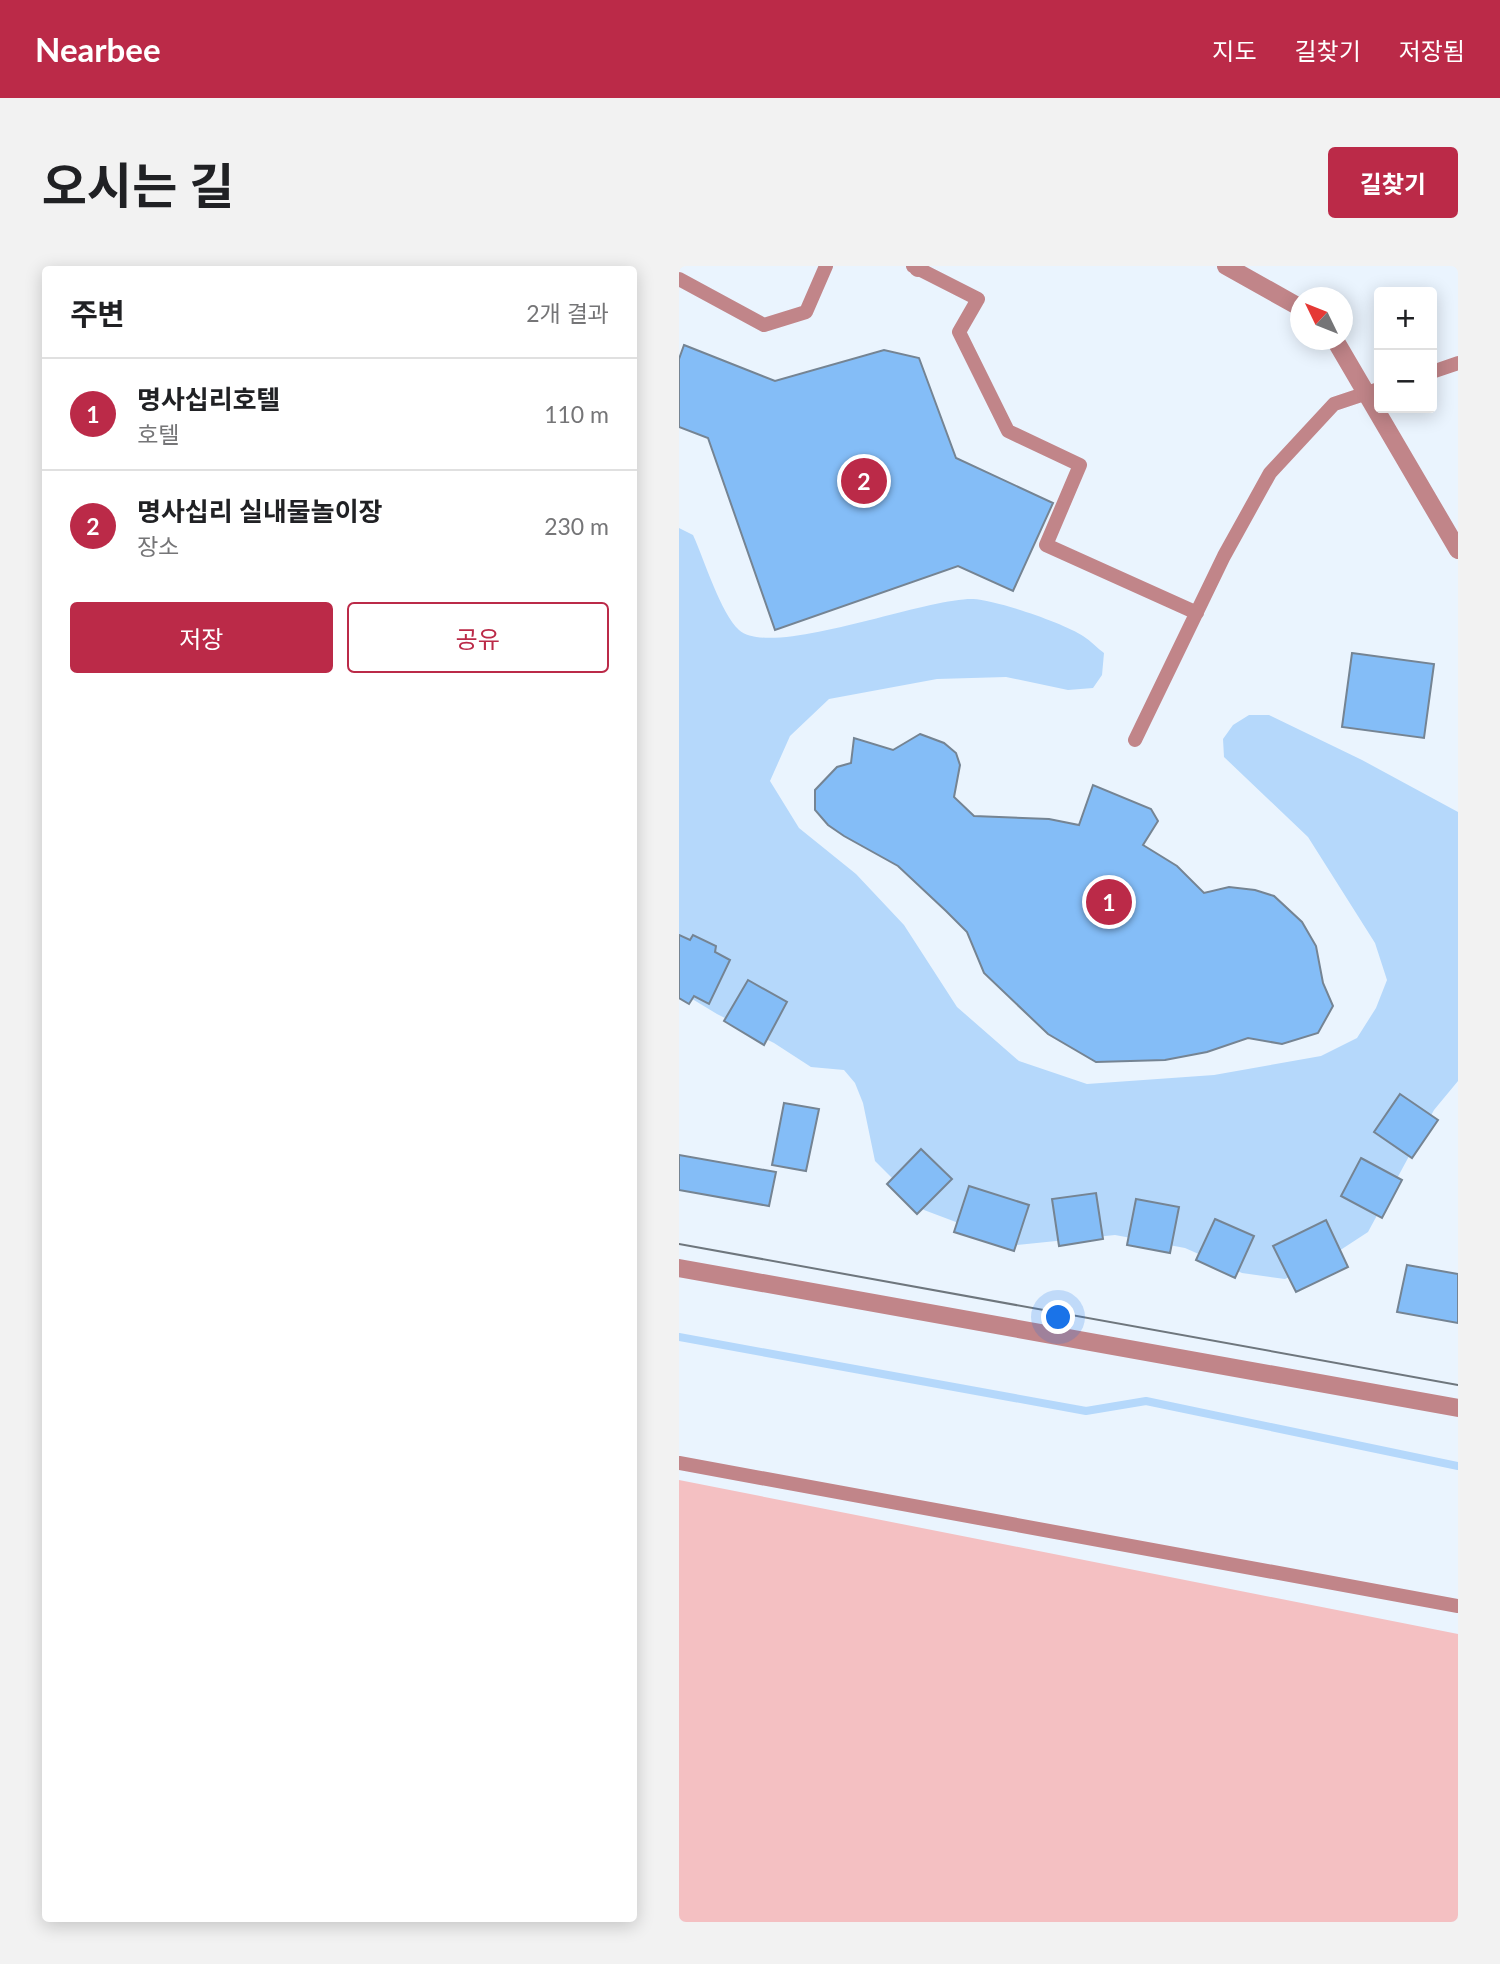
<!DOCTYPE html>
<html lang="ko">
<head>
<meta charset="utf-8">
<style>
	:root { --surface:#fff; --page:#f2f2f2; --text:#202124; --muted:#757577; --line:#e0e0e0; --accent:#bb2a48 }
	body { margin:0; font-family:Lato,"Noto Sans KR",sans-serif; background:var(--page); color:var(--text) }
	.controls { position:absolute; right:21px; top:21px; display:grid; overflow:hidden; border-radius:7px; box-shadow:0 4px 18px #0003 }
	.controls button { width:63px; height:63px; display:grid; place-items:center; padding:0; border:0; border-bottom:2px solid var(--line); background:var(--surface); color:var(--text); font:35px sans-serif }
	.compass { position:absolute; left:611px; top:21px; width:63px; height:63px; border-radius:50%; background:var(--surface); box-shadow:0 4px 18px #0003; rotate:313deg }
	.you { position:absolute; left:380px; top:1052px; width:24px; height:24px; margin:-18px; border:5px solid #fff; border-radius:50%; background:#1a73e8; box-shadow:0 0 0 10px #1a73e833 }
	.badge { display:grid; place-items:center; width:46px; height:46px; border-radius:50%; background:var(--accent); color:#fff; font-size:23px; font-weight:700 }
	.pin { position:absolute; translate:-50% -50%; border:4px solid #fff; box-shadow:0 2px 7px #0006 }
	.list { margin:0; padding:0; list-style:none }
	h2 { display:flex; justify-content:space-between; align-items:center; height:91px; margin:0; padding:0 28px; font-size:30px }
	h2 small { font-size:23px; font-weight:400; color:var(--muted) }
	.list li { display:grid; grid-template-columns:46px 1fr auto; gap:21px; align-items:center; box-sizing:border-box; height:112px; padding:0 28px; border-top:2px solid var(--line) }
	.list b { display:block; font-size:26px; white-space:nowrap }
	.list p { margin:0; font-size:23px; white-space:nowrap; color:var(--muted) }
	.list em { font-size:23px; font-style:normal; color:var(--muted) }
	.actions { display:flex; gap:14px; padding:21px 28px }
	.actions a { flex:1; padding:16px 0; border:2px solid var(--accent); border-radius:7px; text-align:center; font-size:24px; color:var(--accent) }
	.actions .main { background:var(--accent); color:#fff }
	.map { position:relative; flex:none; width:779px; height:1656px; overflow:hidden; border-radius:7px }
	header { display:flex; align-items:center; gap:42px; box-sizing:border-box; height:98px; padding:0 35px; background:var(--accent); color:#fff }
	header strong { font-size:33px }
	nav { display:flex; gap:38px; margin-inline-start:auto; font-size:24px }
	.intro { display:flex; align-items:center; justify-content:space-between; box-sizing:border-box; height:168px; padding:0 42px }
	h1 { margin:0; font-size:49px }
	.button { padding:18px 32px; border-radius:7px; background:var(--accent); color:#fff; font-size:24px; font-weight:700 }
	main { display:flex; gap:42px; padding:0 42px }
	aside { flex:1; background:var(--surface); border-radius:7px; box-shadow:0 4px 18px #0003 }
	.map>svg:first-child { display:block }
</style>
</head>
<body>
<header>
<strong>Nearbee</strong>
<nav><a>지도</a><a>길찾기</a><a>저장됨</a></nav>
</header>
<div class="intro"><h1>오시는 길</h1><a class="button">길찾기</a></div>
<main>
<aside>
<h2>주변<small>2개 결과</small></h2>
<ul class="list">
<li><span class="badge">1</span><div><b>명사십리호텔</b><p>호텔</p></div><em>110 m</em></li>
<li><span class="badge">2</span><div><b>명사십리 실내물놀이장</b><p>장소</p></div><em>230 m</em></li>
</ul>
<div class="actions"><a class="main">저장</a><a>공유</a></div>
</aside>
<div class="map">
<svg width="779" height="1656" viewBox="0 0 779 1656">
	<rect width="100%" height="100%" fill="#eaf4fe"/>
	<path fill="#f4c0c2" d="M0,1214L779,1368V1656H0Z"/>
	<path fill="#b5d8fb" d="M0,262L14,269C25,293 42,348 60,364C93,393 244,332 294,333C317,334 385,357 404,370C412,375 418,382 425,387L423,409L414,422L389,424L327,411L258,413L150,433L111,470L91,515L120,562L177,608L225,659L278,741L340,795L408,818L535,809L642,790L678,772L697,742L708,714L696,677L629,571L545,491L544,473L554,459L570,449H590L683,494L779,546V815L755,844L689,966L640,998L606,1013L563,1007L506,982L436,969L338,979L245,944L196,895L184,837L176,817L165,804L132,801L95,777L38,748L0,725Z"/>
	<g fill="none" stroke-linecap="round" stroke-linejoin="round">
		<path stroke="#b5d8fb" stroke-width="8" d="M0,1071L407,1145L467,1135L779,1200"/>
	</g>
	<path fill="#84bdf7" stroke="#758493" stroke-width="2" d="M5,79L96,115L205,84L240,92L277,192L374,237L334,325L279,300L96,364L29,172L0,161V93Z
		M673,387L755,398L745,472L663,461Z
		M241,468L265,477L277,487L281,499L275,531L295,550L370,553L400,559L414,519L472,543L479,555L464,579L498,600L525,627L550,621L576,624L595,630L623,656L637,680L644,717L654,740L639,767L603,778L569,772L528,786L486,794L417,796L369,768L305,707L288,666L267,645L219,600L165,570L149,559L136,544V524L158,501L172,497L175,472L214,484Z
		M0,669L11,674L14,669L37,680L36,686L51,694L30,738L15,730L10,738L0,732Z
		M69,714L108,736L85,779L45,755Z
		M721,828L759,854L733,892L695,866Z
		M105,837L140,843L127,905L93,899Z
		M242,883L273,913L238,948L208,918Z
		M0,889L97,906L90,940L0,924Z
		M682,892L723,914L703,952L662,930Z
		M290,920L350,939L335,985L275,966Z
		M417,927L424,973L380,980L373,933Z
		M457,933L500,941L491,987L448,979Z
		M536,953L575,970L556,1012L517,994Z
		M647,954L669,1001L617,1026L594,980Z
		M728,999L779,1008V1057L718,1046Z"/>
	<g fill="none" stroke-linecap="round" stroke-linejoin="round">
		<path stroke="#c18589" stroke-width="14" d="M234,0L299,33L280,66L329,165L401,199L367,279L518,347
			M0,13L85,59L127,46L147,0
			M753,106L779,97
			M456,474L545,290L591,207L655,138L700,123
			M0,1197L779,1340"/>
		<path stroke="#c18589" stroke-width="18" d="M547,0L622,42
			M239,2L240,0
			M656,74L779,284
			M0,1002L779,1142"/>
		<path stroke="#6e767d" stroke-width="2" d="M0,978L779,1119"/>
	</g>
</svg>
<div class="controls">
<button>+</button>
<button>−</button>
</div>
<svg class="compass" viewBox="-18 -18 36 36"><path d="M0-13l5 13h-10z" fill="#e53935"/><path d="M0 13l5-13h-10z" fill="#757577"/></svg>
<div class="you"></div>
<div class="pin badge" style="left:430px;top:636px">1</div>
<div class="pin badge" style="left:185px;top:215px">2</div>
</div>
</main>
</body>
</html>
